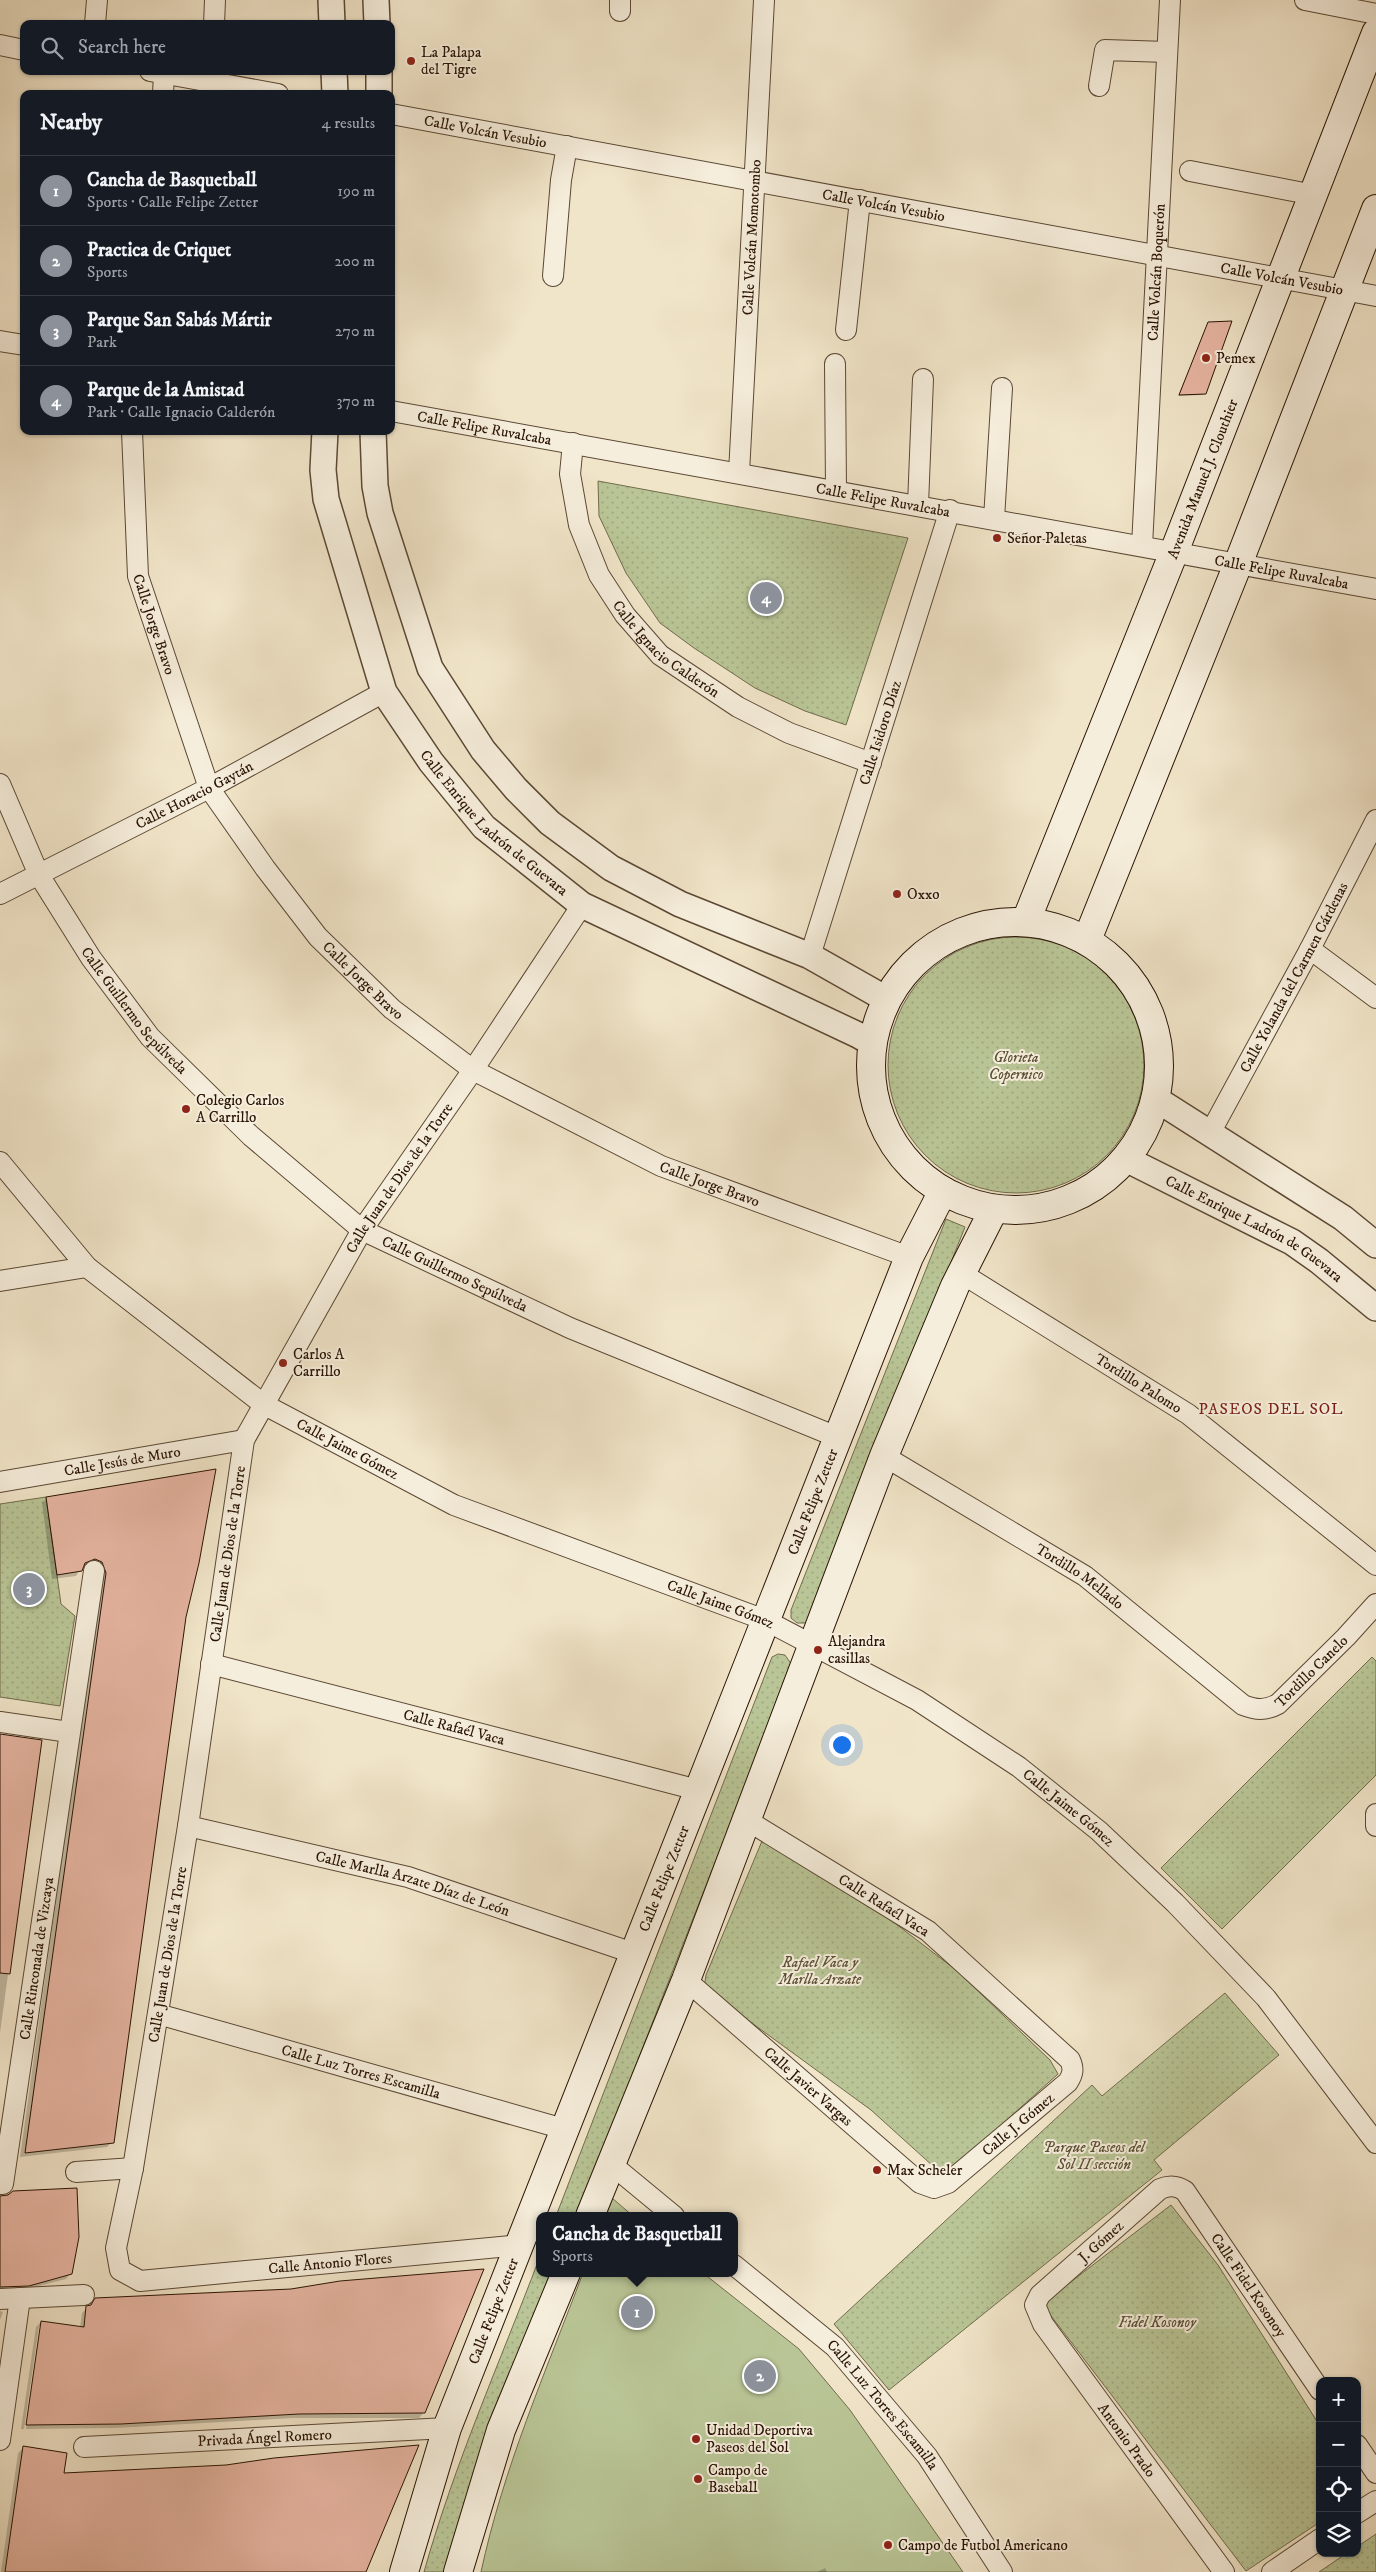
<!DOCTYPE html>
<html lang="en">
<head>
<meta charset="utf-8">
<style>
	:root { --surface:#171b24; --page:#242831; --text:#f1f3f6; --muted:#9ea1a6; --line:#363941; --accent:#8c9099 }
	body { margin:0; font-family:"IM FELL DW Pica",serif; background:var(--page); color:var(--text) }
	.controls { position:absolute; right:15px; bottom:15px; display:grid; overflow:hidden; border-radius:10px; box-shadow:0 1px 4px #0004 }
	.controls button { width:45px; height:45px; display:grid; place-items:center; padding:0; border:0; border-bottom:1px solid var(--line); background:var(--surface); color:var(--text); font:25px sans-serif }
	.you { position:absolute; left:841px; top:1744px; width:18px; height:18px; margin:-12px; border:4px solid #fff; border-radius:50%; background:#1a73e8; box-shadow:0 0 0 8px #1a73e833 }
	.badge { display:grid; place-items:center; width:32px; height:32px; border-radius:50%; background:var(--accent); color:#fff; font-size:16px; font-weight:700 }
	.pin { position:absolute; translate:-50% -50%; border:2px solid #fff; box-shadow:0 1px 5px #0006 }
	.popup { position:absolute; left:536px; top:2212px; width:202px; height:65px; box-sizing:border-box; display:grid; place-content:center; border-radius:10px; background:var(--surface); filter:drop-shadow(0 1px 4px #0005); font-size:16px; white-space:nowrap; color:var(--muted) }
	.popup b { font-size:19px; color:var(--text) }
	.popup::after { content:''; position:absolute; left:50%; top:100%; margin-left:-10px; border:10px solid transparent; border-top-color:var(--surface) }
	.list { margin:0; padding:0; list-style:none }
	h2 { display:flex; justify-content:space-between; align-items:center; height:65px; margin:0; padding:0 20px; font-size:21px }
	h2 small { font-size:16px; font-weight:400; color:var(--muted) }
	.list li { display:grid; grid-template-columns:32px 1fr auto; gap:15px; align-items:center; box-sizing:border-box; height:70px; padding:0 20px; border-top:1px solid var(--line) }
	.list b { display:block; font-size:19px; white-space:nowrap }
	.list p { margin:0; font-size:16px; white-space:nowrap; color:var(--muted) }
	.list em { font-size:16px; font-style:normal; color:var(--muted) }
	.icon { flex:none; width:28px; height:28px; fill:none; stroke:currentColor; stroke-width:2; stroke-linecap:round; stroke-linejoin:round }
	.map { position:relative; flex:none; width:1376px; height:2572px; overflow:hidden }
	.search { position:absolute; background:var(--surface); box-shadow:0 1px 4px #0004; left:20px; top:20px; width:375px; height:55px; display:flex; align-items:center; gap:12px; box-sizing:border-box; padding:0 18px; border-radius:10px; color:var(--muted); font-size:19px }
	.panel { position:absolute; background:var(--surface); box-shadow:0 1px 4px #0004; left:20px; top:90px; width:375px; height:345px; border-radius:10px }
	.map>svg:first-child { display:block }
</style>
</head>
<body>
<div class="map">
<svg width="1376" height="2572" viewBox="0 0 1376 2572">
	<defs>
		<pattern id="green-dots" width="8" height="8" patternUnits="userSpaceOnUse" patternTransform="scale(1.25)"><rect width="8" height="8" fill="#b9c596"/><path d="M2 2h.1M6 6h.1" fill="none" stroke="#9fa880" stroke-width="1.8" stroke-linecap="round"/></pattern>
	</defs>
	<rect width="100%" height="100%" fill="#f1e5c9"/>
	<filter id="stains"><feTurbulence type="fractalNoise" baseFrequency=".004" numOctaves="4"/><feColorMatrix values="0 0 0 0 .2 0 0 0 0 .09 0 0 0 0 .02 0 0 0 .5 -.17"/></filter>
	<radialGradient id="worn" r=".72"><stop offset=".6" stop-color="#630" stop-opacity="0"/><stop offset="1" stop-color="#630" stop-opacity=".3"/></radialGradient>
	<path fill="url(#green-dots)" stroke="#716c4c" d="M598,481L908,538L846,725L805,711L755,688L694,648L660,623L626,573L599,516Z
		M888 1065a128 128 0 1 1 256 0a128 128 0 1 1-256 0Z
		M946,1219L965,1227L810,1618L805,1623H797L791,1618V1610Z
		M46,1497L61,1604L75,1616L60,1706L0,1697V1504Z
		M778,1654L785,1655L792,1665L577,2216H556L772,1657Z
		M1372,1657L1376,1661V1775L1222,1929L1161,1868Z
		M762,1841L862,1898L956,1970L1050,2060L1058,2074L944,2176L871,2110L704,1988L706,1975Z
		M1225,1993L1279,2055L1154,2160L1162,2170L889,2390L834,2324L1092,2085L1102,2096Z
		M1171,2205L1218,2265L1320,2426V2522L1246,2571L1042,2304Z
		M539,2259L540,2273H555L448,2572H424C454,2465 500,2362 539,2259Z
		M1376,2534V2572H1319L1347,2553H1357V2547Z"/>
	<path fill="#b9c596" stroke="#716c4c" d="M612,2198L633,2216H605Z
		M583,2273H703L799,2349L850,2410L963,2572H481C503,2469 546,2371 583,2273Z"/>
	<path fill="#0003" d="M1208,324L1205,393L1203,395L1178,396Z
		M47,1498L185,1616L112,2142L107,2147L20,2157L101,1578L90,1564L82,1566L76,1576L52,1579L42,1503Z
		M0,1735L40,1741L0,2033Z
		M13,2192L71,2273L66,2279L23,2290L0,2292V2197Z
		M96,2299L424,2412L419,2418H293L116,2428L26,2429L41,2326H39L24,2429H21L36,2327L41,2322L80,2328L82,2313Z
		M0,2311L3,2312L0,2320Z
		M23,2448L63,2474L358,2572H1L18,2453Z
		M825,2568L827,2572H817Z"/>
	<path fill="#e7b5a2" stroke="#291303" d="M1232,321L1206,394L1179,395L1208,322Z
		M216,1469L199,1563L186,1617L114,2143L25,2153L106,1573L102,1562L95,1559L85,1563L82,1571L57,1575L46,1497Z
		M0,1734L42,1740L10,1974L0,1973Z
		M77,2188L79,2237L72,2274L29,2286L0,2287V2196L8,2195L13,2191Z
		M484,2269L425,2413L299,2414L121,2424L26,2425L41,2321L84,2327L86,2306L91,2305L95,2298L291,2289L340,2281Z
		M419,2445L366,2572H5L23,2446L67,2453L64,2473L226,2465L274,2458Z"/>
	<g fill="none" stroke-linecap="round" stroke-linejoin="round">
		<defs>
			<g id="minor">
				<path d="M1305,0L1376,14"/>
				<path d="M620,11V0"/>
				<path d="M95,24L97,0"/>
				<path d="M214,24L215,0"/>
				<path d="M0,45L24,50"/>
				<path d="M150,71L278,94"/>
				<path d="M1099,86L1105,50L1167,52"/>
				<path d="M163,94L164,74"/>
				<path id="s1" d="M391,114L1376,296"/>
				<path d="M1190,171L1314,195"/>
				<path d="M553,276L561,180L567,146"/>
				<path d="M846,330L860,200"/>
				<path d="M0,341L24,345"/>
				<path d="M835,364L836,490"/>
				<path id="s2" d="M391,411L1376,589"/>
				<path id="s3" d="M132,431L138,576L209,788L265,868L318,937L392,1009L473,1070L661,1166L909,1257"/>
				<path id="s4" d="M573,443L570,474L579,525L599,575L625,615L660,655L738,707L789,733L871,763"/>
				<path id="s5" d="M739,473L764,0"/>
				<path d="M918,505L923,379"/>
				<path d="M994,519L1002,388"/>
				<path id="s6" d="M1142,546L1170,0"/>
				<path id="s7" d="M0,784L39,875L91,958L150,1037L251,1136L362,1230L570,1328L837,1437"/>
				<path id="s8" d="M0,894L209,788L384,692"/>
				<path d="M1310,949L1376,998"/>
				<path id="s9" d="M810,956L950,510"/>
				<path id="s10" d="M1209,1135L1310,949L1376,820"/>
				<path id="s11" d="M0,1162L87,1267L263,1404L454,1505L765,1620L917,1700L1019,1767L1099,1831L1175,1903L1266,1998L1376,2143"/>
				<path id="s12" d="M961,1273L1188,1414L1376,1565"/>
				<path d="M0,1281L87,1267"/>
				<path id="s13" d="M884,1456L1085,1576L1243,1705C1256,1710 1265,1711 1278,1704L1346,1637L1376,1604"/>
				<path id="s14" d="M0,1482L244,1440"/>
				<path id="s15" d="M211,1664L698,1790"/>
				<path d="M0,1722L69,1732"/>
				<path d="M1376,1814V1826"/>
				<path id="s16" d="M188,1826L408,1877L636,1954"/>
				<path id="s17" d="M686,1980L920,2183L934,2188L948,2183L1068,2082C1073,2074 1074,2069 1070,2060L928,1931L745,1819"/>
				<path id="s18" d="M158,2014L564,2129"/>
				<path d="M611,2164L674,2216"/>
				<path d="M76,2172L133,2168"/>
				<path id="s19" d="M0,2184H3L94,1571"/>
				<path id="s20" d="M520,2245L140,2281L120,2270L116,2248L133,2168L188,1826L244,1440L362,1230L473,1070L582,905"/>
				<path id="s21" d="M734,2265L835,2347L927,2456L1002,2572"/>
				<path d="M0,2299L84,2295"/>
				<path d="M0,2440L20,2298"/>
				<path d="M1357,2445L1376,2473"/>
				<path id="s22" d="M84,2447L447,2428"/>
				<path d="M1357,2513L1376,2501"/>
				<path id="s23" d="M1224,2572L1043,2324L1035,2305L1040,2295L1160,2189C1169,2185 1176,2185 1185,2191L1320,2390"/>
				<path d="M1272,2572L1320,2539"/>
			</g>
			<g id="tertiary">
				<path d="M331,0L332,24"/>
				<path d="M376,0L377,24"/>
				<path d="M334,71L335,94"/>
				<path d="M379,71V94"/>
				<path id="s24" d="M325,431L323,470L326,499L384,692L431,762L484,827L582,905L858,1035L872,1043"/>
				<path d="M373,431L375,486L380,513L430,668L483,750L516,789L550,823L611,868L680,904L810,956L886,999"/>
				<path d="M1156,1099L1343,1218L1376,1245"/>
				<path id="s25" d="M1126,1159L1292,1242L1319,1261L1376,1308"/>
			</g>
			<g id="secondary">
				<path id="s26" d="M1026,921L1174,552L1376,33"/>
				<circle cx="1015" cy="1066" r="144"/>
				<path d="M1087,940L1238,564L1376,209"/>
				<path d="M590,2216L686,1980L884,1456L955,1286L994,1209"/>
				<path id="s27" d="M404,2572L447,2428L909,1257L943,1191"/>
				<path d="M458,2572L501,2430L566,2273"/>
			</g>
		</defs>
		<use href="#minor" stroke="#5b4834" stroke-width="22"/>
		<use href="#tertiary" stroke="#5b4834" stroke-width="28"/>
		<use href="#secondary" stroke="#291303" stroke-width="30"/>
		<use href="#minor" stroke="#f6eedc" stroke-width="20"/>
		<use href="#tertiary" stroke="#f6eedc" stroke-width="25"/>
		<use href="#secondary" stroke="#f6eedc" stroke-width="28"/>
	</g>
	<g fill="#8f2418" stroke="#f6eedc" stroke-width="2">
		<circle cx="411" cy="61" r="5"/>
		<circle cx="1206" cy="358" r="5"/>
		<circle cx="997" cy="538" r="5"/>
		<circle cx="897" cy="894" r="5"/>
		<circle cx="186" cy="1109" r="5"/>
		<circle cx="283" cy="1363" r="5"/>
		<circle cx="818" cy="1650" r="5"/>
		<circle cx="877" cy="2170" r="5"/>
		<circle cx="696" cy="2439" r="5"/>
		<circle cx="698" cy="2479" r="5"/>
		<circle cx="888" cy="2545" r="5"/>
	</g>
	<g text-anchor="middle" stroke-width="4" stroke-linejoin="round" paint-order="stroke">
		<g font-size="15" fill="#291303" stroke="#f6eedc" text-anchor="start">
			<text x="421" y="57">La Palapa<tspan x="421" dy="17">del Tigre</tspan></text>
			<text x="1216" y="363">Pemex</text>
			<text x="1007" y="543">Señor Paletas</text>
			<text x="907" y="899">Oxxo</text>
			<text x="196" y="1105">Colegio Carlos<tspan x="196" dy="17">A Carrillo</tspan></text>
			<text x="293" y="1359">Carlos A<tspan x="293" dy="17">Carrillo</tspan></text>
			<text x="828" y="1646">Alejandra<tspan x="828" dy="17">casillas</tspan></text>
			<text x="887" y="2175">Max Scheler</text>
			<text x="706" y="2435">Unidad Deportiva<tspan x="706" dy="17">Paseos del Sol</tspan></text>
			<text x="708" y="2475">Campo de<tspan x="708" dy="17">Baseball</tspan></text>
			<text x="898" y="2550">Campo de Futbol Americano</text>
		</g>
		<g font-size="15" fill="#291303" stroke="#f6eedc">
			<text dy="5" stroke="none"><textPath href="#s1" startOffset="96">Calle Volcán Vesubio</textPath></text>
			<text dy="5" stroke="none"><textPath href="#s1" startOffset="501">Calle Volcán Vesubio</textPath></text>
			<text dy="5" stroke="none"><textPath href="#s5" startOffset="236">Calle Volcán Momotombo</textPath></text>
			<text dy="5" stroke="none"><textPath href="#s6" startOffset="274">Calle Volcán Boquerón</textPath></text>
			<text dy="5" stroke="none"><textPath href="#s1" startOffset="906">Calle Volcán Vesubio</textPath></text>
			<text dy="5" stroke="none"><textPath href="#s2" startOffset="95">Calle Felipe Ruvalcaba</textPath></text>
			<text dy="5" stroke="none"><textPath href="#s26" startOffset="476">Avenida Manuel J. Clouthier</textPath></text>
			<text dy="5" stroke="none"><textPath href="#s2" startOffset="500">Calle Felipe Ruvalcaba</textPath></text>
			<text dy="5" stroke="none"><textPath href="#s2" startOffset="905">Calle Felipe Ruvalcaba</textPath></text>
			<text dy="5" stroke="none"><textPath href="#s3" startOffset="196">Calle Jorge Bravo</textPath></text>
			<text dy="5" stroke="none"><textPath href="#s4" startOffset="238">Calle Ignacio Calderón</textPath></text>
			<text dy="5" stroke="none"><textPath href="#s9" startOffset="234">Calle Isidoro Díaz</textPath></text>
			<text dy="5" stroke="none"><textPath href="#s8" startOffset="218">Calle Horacio Gaytán</textPath></text>
			<text dy="5" stroke="none"><textPath href="#s24" startOffset="442">Calle Enrique Ladrón de Guevara</textPath></text>
			<text dy="5" stroke="none"><textPath href="#s10" startOffset="179">Calle Yolanda del Carmen Cárdenas</textPath></text>
			<text dy="5" stroke="none"><textPath href="#s3" startOffset="616">Calle Jorge Bravo</textPath></text>
			<text dy="5" stroke="none"><textPath href="#s7" startOffset="265">Calle Guillermo Sepúlveda</textPath></text>
			<text dy="5" stroke="none"><textPath href="#s20" startOffset="1550">Calle Juan de Dios de la Torre</textPath></text>
			<text dy="5" stroke="none"><textPath href="#s3" startOffset="1021">Calle Jorge Bravo</textPath></text>
			<text dy="5" stroke="none"><textPath href="#s25" startOffset="146">Calle Enrique Ladrón de Guevara</textPath></text>
			<text dy="5" stroke="none"><textPath href="#s7" startOffset="685">Calle Guillermo Sepúlveda</textPath></text>
			<text dy="5" stroke="none"><textPath href="#s12" startOffset="209">Tordillo Palomo</textPath></text>
			<text dy="5" stroke="none"><textPath href="#s11" startOffset="455">Calle Jaime Gómez</textPath></text>
			<text dy="5" stroke="none"><textPath href="#s14" startOffset="124">Calle Jesús de Muro</textPath></text>
			<text dy="5" stroke="none"><textPath href="#s27" startOffset="1146">Calle Felipe Zetter</textPath></text>
			<text dy="5" stroke="none"><textPath href="#s20" startOffset="1130">Calle Juan de Dios de la Torre</textPath></text>
			<text dy="5" stroke="none"><textPath href="#s13" startOffset="230">Tordillo Mellado</textPath></text>
			<text dy="5" stroke="none"><textPath href="#s11" startOffset="860">Calle Jaime Gómez</textPath></text>
			<text dy="5" stroke="none"><textPath href="#s13" startOffset="521">Tordillo Canelo</textPath></text>
			<text dy="5" stroke="none"><textPath href="#s15" startOffset="251">Calle Rafaél Vaca</textPath></text>
			<text dy="5" stroke="none"><textPath href="#s11" startOffset="1265">Calle Jaime Gómez</textPath></text>
			<text dy="5" stroke="none"><textPath href="#s27" startOffset="741">Calle Felipe Zetter</textPath></text>
			<text dy="5" stroke="none"><textPath href="#s16" startOffset="232">Calle Marlla Arzate Díaz de León</textPath></text>
			<text transform="translate(884 1905) rotate(32)" y="5">Calle Rafaél Vaca</text>
			<text dy="5" stroke="none"><textPath href="#s20" startOffset="725">Calle Juan de Dios de la Torre</textPath></text>
			<text dy="5" stroke="none"><textPath href="#s19" startOffset="231">Calle Rinconada de Vizcaya</textPath></text>
			<text dy="5" stroke="none"><textPath href="#s18" startOffset="211">Calle Luz Torres Escamilla</textPath></text>
			<text dy="5" stroke="none"><textPath href="#s17" startOffset="162">Calle Javier Vargas</textPath></text>
			<text dy="5" stroke="none"><textPath href="#s17" startOffset="431">Calle J. Gómez</textPath></text>
			<text dy="5" stroke="none"><textPath href="#s23" startOffset="420">J. Gómez</textPath></text>
			<text transform="translate(330 2263) rotate(-5)" y="5">Calle Antonio Flores</text>
			<text dy="5" stroke="none"><textPath href="#s23" startOffset="639">Calle Fidel Kosonoy</textPath></text>
			<text dy="5" stroke="none"><textPath href="#s27" startOffset="276">Calle Felipe Zetter</textPath></text>
			<text dy="5" stroke="none"><textPath href="#s21" startOffset="205">Calle Luz Torres Escamilla</textPath></text>
			<text dy="5" stroke="none"><textPath href="#s22" startOffset="181">Privada Ángel Romero</textPath></text>
			<text transform="translate(1127 2440) rotate(54)" y="5">Antonio Prado</text>
		</g>
		<g font-size="15" font-style="italic" fill="#5b5136" stroke="#f6eedc">
			<text x="1016" y="1062">Glorieta<tspan x="1016" dy="17">Copernico</tspan></text>
			<text x="820" y="1967">Rafael Vaca y<tspan x="820" dy="17">Marlla Arzate</tspan></text>
			<text x="1094" y="2152">Parque Paseos del<tspan x="1094" dy="17">Sol II sección</tspan></text>
			<text x="1157" y="2327">Fidel Kosonoy</text>
		</g>
		<g font-size="16" letter-spacing="1" fill="#7a1f14" stroke="#f6eedc">
			<text x="1271" y="1414">PASEOS DEL SOL</text>
		</g>
	</g>
	<rect width="100%" height="100%" filter="url(#stains)"/>
	<rect width="100%" height="100%" fill="url(#worn)"/>
</svg>
<div class="controls">
<button>+</button>
<button>−</button>
<button><svg class="icon" aria-label="locate" viewBox="0 0 24 24"><circle cx="12" cy="12" r="6"/><path d="M12 2v4M12 18v4M2 12h4M18 12h4"/></svg></button>
<button><svg class="icon" aria-label="layers" viewBox="0 0 24 24"><path d="M12 4l9 5-9 5-9-5zM3 14l9 5 9-5"/></svg></button>
</div>
<div class="you"></div>
<div class="pin badge" style="left:637px;top:2312px">1</div>
<div class="popup"><b>Cancha de Basquetball</b>Sports</div>
<div class="pin badge" style="left:760px;top:2376px">2</div>
<div class="pin badge" style="left:29px;top:1589px">3</div>
<div class="pin badge" style="left:766px;top:598px">4</div>
<div class="search"><svg class="icon" aria-label="search" viewBox="0 0 24 24"><circle cx="10" cy="10" r="6"/><path d="M15 15l6 6"/></svg>Search here</div>
<section class="panel">
<h2>Nearby<small>4 results</small></h2>
<ul class="list">
<li><span class="badge">1</span><div><b>Cancha de Basquetball</b><p>Sports · Calle Felipe Zetter</p></div><em>190 m</em></li>
<li><span class="badge">2</span><div><b>Practica de Criquet</b><p>Sports</p></div><em>200 m</em></li>
<li><span class="badge">3</span><div><b>Parque San Sabás Mártir</b><p>Park</p></div><em>270 m</em></li>
<li><span class="badge">4</span><div><b>Parque de la Amistad</b><p>Park · Calle Ignacio Calderón</p></div><em>370 m</em></li>
</ul>
</section>
</div>
</body>
</html>
